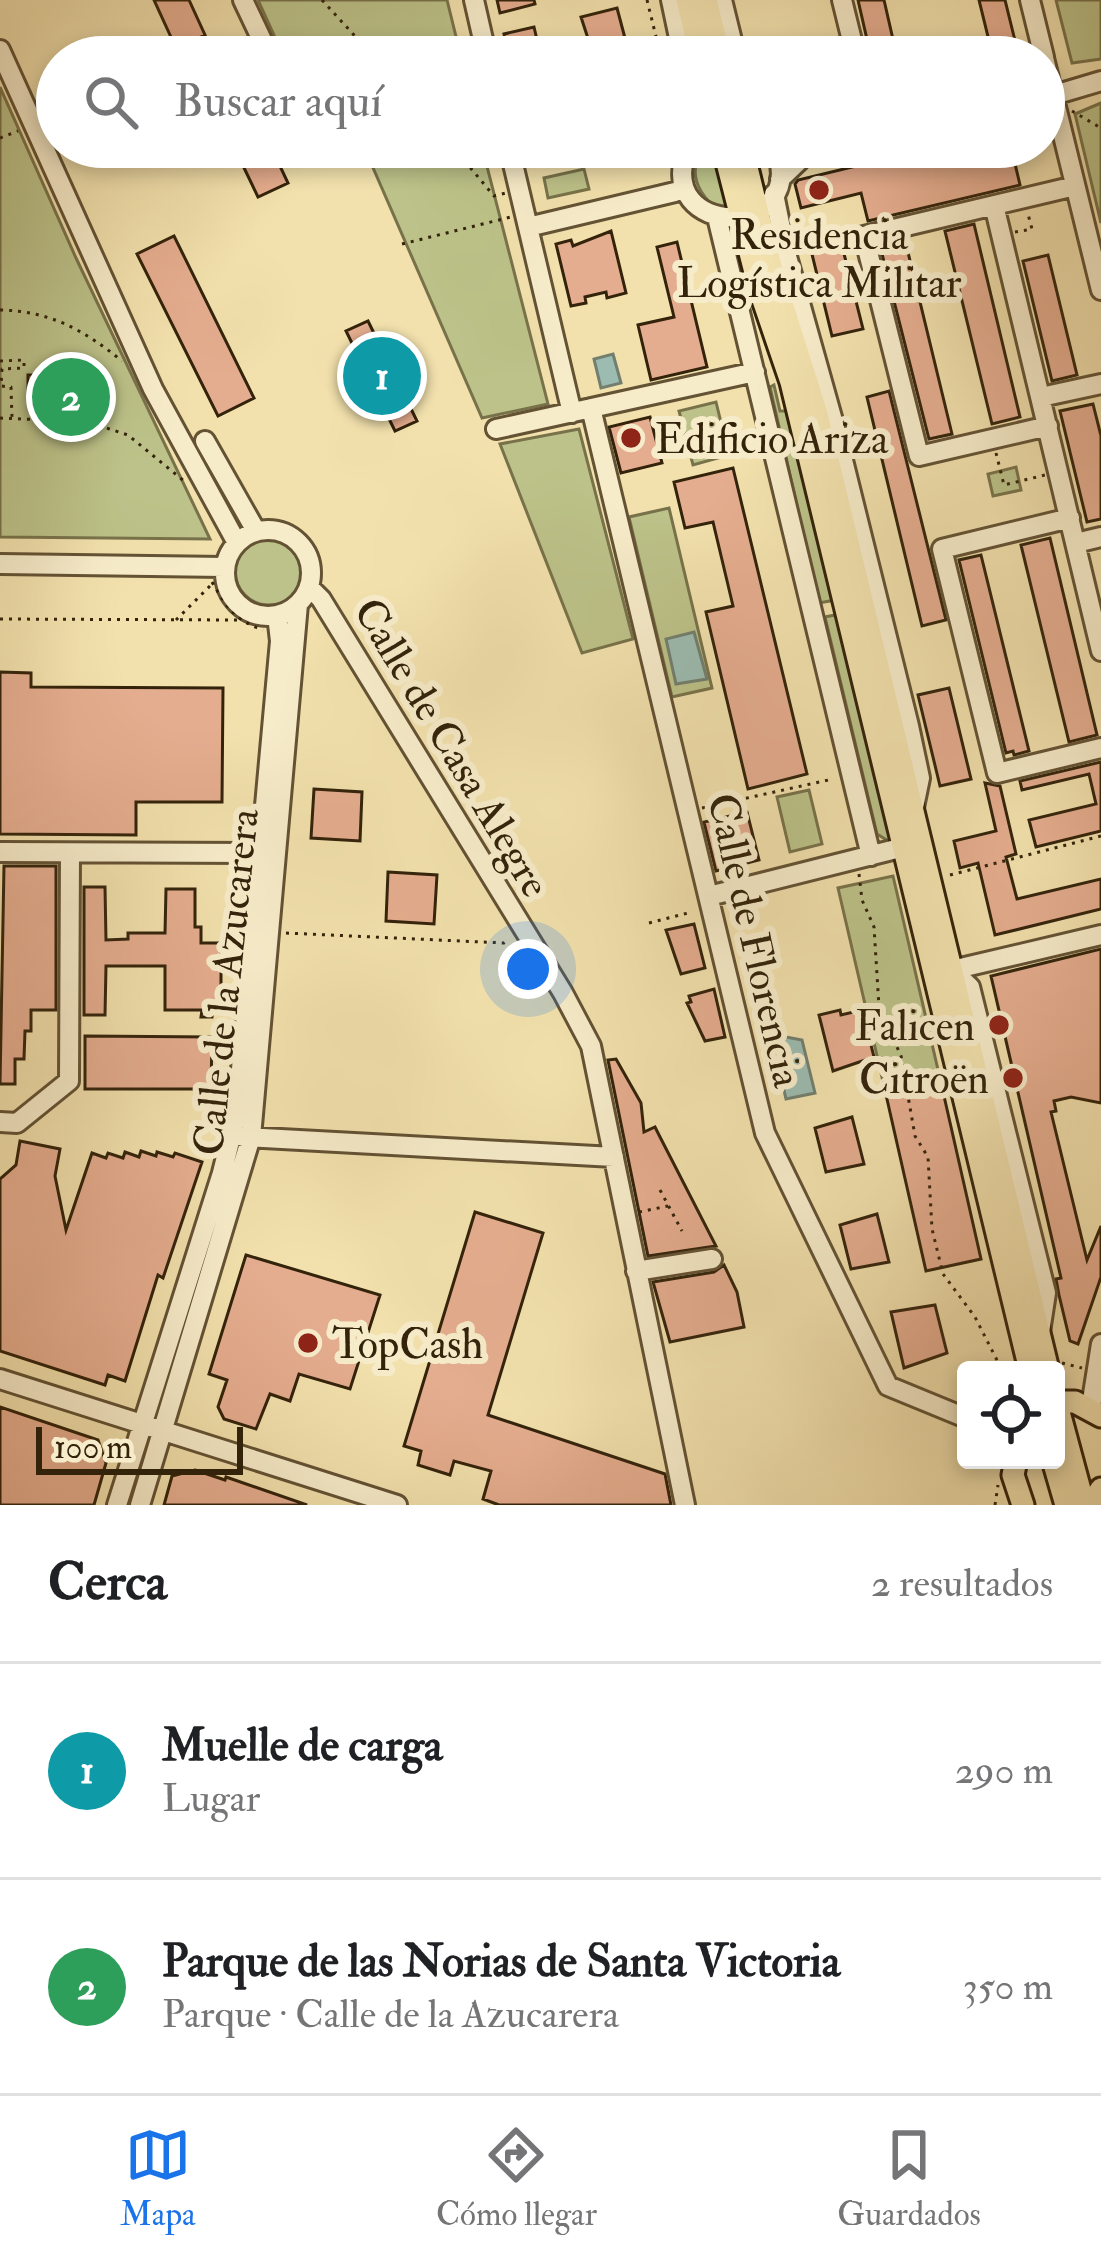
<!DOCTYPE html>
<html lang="es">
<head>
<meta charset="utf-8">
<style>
	:root { --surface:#fff; --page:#f2f2f2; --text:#202124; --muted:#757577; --line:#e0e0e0; --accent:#1a73e8 }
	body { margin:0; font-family:"IM FELL Double Pica",serif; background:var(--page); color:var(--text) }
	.controls { position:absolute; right:36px; bottom:36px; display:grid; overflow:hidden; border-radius:12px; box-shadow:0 6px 18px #0003 }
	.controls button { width:108px; height:108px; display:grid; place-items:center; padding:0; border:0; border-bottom:3px solid var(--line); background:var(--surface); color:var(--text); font:60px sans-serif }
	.scale { position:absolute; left:36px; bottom:30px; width:207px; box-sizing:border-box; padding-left:12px; border:6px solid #33230b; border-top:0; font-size:33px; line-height:42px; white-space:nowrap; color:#33230b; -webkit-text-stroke:9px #f7ecca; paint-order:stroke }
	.you { position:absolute; left:528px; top:969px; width:42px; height:42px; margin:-30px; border:9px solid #fff; border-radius:50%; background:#1a73e8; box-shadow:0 0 0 18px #1a73e833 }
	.badge { display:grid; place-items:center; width:78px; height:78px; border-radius:50%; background:var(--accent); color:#fff; font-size:39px; font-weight:700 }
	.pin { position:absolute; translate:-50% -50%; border:6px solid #fff; box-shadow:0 3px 12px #0006 }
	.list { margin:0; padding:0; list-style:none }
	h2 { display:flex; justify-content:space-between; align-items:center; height:156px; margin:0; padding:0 48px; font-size:51px }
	h2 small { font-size:39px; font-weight:400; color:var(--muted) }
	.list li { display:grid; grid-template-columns:78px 1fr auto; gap:36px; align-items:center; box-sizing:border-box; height:216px; padding:0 48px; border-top:3px solid var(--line) }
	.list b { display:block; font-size:45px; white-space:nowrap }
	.list p { margin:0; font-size:39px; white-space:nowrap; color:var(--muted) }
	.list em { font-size:39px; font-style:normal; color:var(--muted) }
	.icon { flex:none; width:66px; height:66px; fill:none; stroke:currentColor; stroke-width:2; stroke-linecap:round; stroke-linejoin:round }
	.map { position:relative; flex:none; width:1101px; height:1505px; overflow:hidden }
	.search { position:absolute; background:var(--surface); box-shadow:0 6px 18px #0003; left:36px; right:36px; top:36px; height:132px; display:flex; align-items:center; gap:30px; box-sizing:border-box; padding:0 42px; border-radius:66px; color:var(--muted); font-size:45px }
	.sheet { height:588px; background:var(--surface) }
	nav { display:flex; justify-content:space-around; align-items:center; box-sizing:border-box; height:168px; border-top:3px solid var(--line); background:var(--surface); font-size:33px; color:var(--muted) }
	nav a { display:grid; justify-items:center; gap:6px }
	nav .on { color:var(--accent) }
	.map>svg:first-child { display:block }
</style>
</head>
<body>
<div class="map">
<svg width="1101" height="1505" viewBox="0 0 1101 1505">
	<rect width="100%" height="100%" fill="#f2e1ad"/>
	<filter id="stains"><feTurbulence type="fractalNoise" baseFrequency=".00167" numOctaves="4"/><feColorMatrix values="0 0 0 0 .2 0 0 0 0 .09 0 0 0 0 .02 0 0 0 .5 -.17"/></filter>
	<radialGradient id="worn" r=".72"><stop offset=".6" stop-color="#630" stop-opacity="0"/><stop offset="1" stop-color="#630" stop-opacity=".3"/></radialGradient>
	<path fill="#bcc289" stroke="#78724a" stroke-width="3" d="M258,0H447L461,57H284Z
		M1056,0H1101V59L1072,63Z
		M0,87L76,258L210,539L0,537Z
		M1101,103V223L1075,114Z
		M364,147H482L548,404L482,418Z
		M704,147H714L729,207L719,211C697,193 686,172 704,147Z
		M584,169L589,189L548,198L544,178Z
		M774,385L780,411H786L835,600L819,603L770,387Z
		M716,402L729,455L693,465L679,411Z
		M579,429L633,639L582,653L500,444Z
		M1016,467L1021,490L993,496L988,474Z
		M669,508L712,688L672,697L629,517Z
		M235 571a34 34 0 1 1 68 0a34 34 0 1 1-68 0Z
		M840,614L895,840L890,842L877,834L825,617Z
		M809,790L822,844L790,852L777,797Z
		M893,876L939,1074L884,1086L838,888Z"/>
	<path fill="#9cbcb1" stroke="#727f6f" stroke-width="3" d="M613,354L621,383L601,388L594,359Z
		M694,632L707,679L676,684L666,639Z
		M786,1037L802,1040L815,1093L786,1099L774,1046Z"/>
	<path fill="#e5ad8f" stroke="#33230b" stroke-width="3" d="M154,0H189L205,35L176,48Z
		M497,0H534L535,4L500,13Z
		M858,0H884L897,57H871Z
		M979,0H1005L1019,57H993Z
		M617,8L630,57H594L581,17Z
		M534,27L541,57H509L504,34Z
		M821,40L826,57H759V53Z
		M234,147H271L288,183L258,197Z
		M536,147H577L578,151L539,161Z
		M935,147H1011L1020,185L868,221L861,193L801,208L795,184L798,180Z
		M974,224L1020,417L992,424L945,231Z
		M611,231L626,293L607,298L606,292L585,297L586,303L571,306L556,244L571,240L573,246Z
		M174,236L254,398L218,416L137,254Z
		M840,238L863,329L832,336L810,246Z
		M905,240L952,434L929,439L880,246Z
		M677,242L707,367L651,380L638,325L674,317L657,247Z
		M1048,255L1077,375L1052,381L1023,261Z
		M368,321L417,421L395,431L346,331Z
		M28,375H57L58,395L28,393Z
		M889,391L946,620L922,626L867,397Z
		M1093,404L1101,436V519L1087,522L1060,411Z
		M650,417L662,463L621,473L609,427Z
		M733,468L807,774L748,789L706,612L733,606L713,522L685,528L674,482Z
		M1050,538L1097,735L1069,742L1021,545Z
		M981,555L1029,751L1014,755L1013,751L1006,753L959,560Z
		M0,672L31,673V687L223,688L222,802H136V835L0,834Z
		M949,688L971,779L940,786L918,695Z
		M1101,762V831L1036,847L1029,820L1096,804L1089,774L1022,790L1020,781Z
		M985,783L1000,786L1016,854L1006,857L1017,899L1101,879V909L995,935L978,863L960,868L954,841L996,831Z
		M314,789L362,792L360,841L311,838Z
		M747,812L759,860L716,871L704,822Z
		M4,866H56V1010H31V1031H25L24,1059H15V1084H0Z
		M388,872L437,875L434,924L386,921Z
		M84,887H105L106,940L128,939V933H165L166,889H195V927H201V943H221V1009H213L212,1017H201L202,1010H165V966H106L105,1015H84Z
		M694,924L705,968L681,974L666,930Z
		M1101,949V1103L1071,1097L1054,1101L1056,1111L1051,1112L1087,1260L1101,1226V1277L1078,1344L1070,1341L1059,1295L1056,1279L1061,1278L991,976Z
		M714,989L725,1037L705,1041L687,1003L691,1002L689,996Z
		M840,1010L841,1015L862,1010L874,1057L833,1071L819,1015Z
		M85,1036L212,1037L211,1089H85Z
		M616,1059L641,1103L644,1132L655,1127L659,1135L716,1246L648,1256L608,1060Z
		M939,1074L981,1259L926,1271L884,1086Z
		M852,1117L864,1164L826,1172L815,1128Z
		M20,1141L60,1149L55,1176L66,1230L92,1153L106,1158L108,1153L123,1158L125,1152L139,1157L141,1151L156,1156L157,1152L173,1157L175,1153L202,1162L163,1278L158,1275L125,1381L108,1375L105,1385L0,1351V1179L16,1165Z
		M475,1212L543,1233L488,1415L665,1474L671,1505H499L483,1499L491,1471L454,1461L450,1475L418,1465L421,1451L404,1446Z
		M877,1214L889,1262L851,1269L840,1225Z
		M246,1255L380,1295L350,1389L299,1374L290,1401L270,1394L256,1429L224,1419L218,1407L227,1380L209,1374Z
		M724,1265L737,1292L744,1327L670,1342L653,1282L714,1272Z
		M935,1305L947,1353L904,1368L891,1312Z
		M0,1407L98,1440L106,1463L94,1505H0Z
		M195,1470L225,1480L226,1477L307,1505H164L172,1476Z"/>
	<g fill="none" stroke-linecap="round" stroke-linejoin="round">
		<defs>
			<path id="minor" d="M243,0L270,57
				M474,0L487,57
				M671,0L683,57
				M722,0L736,57
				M842,0L856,57
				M1030,0L1044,57
				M0,50L153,389L237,543
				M1044,58L1101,290
				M1044,98L1101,81
				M509,147L572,413
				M688,147C650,241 813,240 775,147
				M780,179L803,157L847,147
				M774,194L786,253L835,428L909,726L920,778L913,812
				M994,205L1101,651
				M717,217L871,856
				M528,227L675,192
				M1041,397L1101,384
				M591,408L765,1133L888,1386L966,1418
				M1048,426L919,456L864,236L1075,186
				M496,429L755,372
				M205,441L256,531
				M1070,518L942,549L997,773L1101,748
				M225 573a43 43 0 1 1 86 0a43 43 0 1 1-86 0Z
				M1076,543L1101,537
				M0,564L225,567
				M309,587L321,599L563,993L591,1046L685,1505
				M0,852L261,853
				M709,896L904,847L909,838
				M952,970L970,987L1046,1293L1040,1332
				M952,970L1101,935
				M0,1122L17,1123L69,1081L70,853
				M243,1137L614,1157
				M636,1271L712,1259
				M0,1379L397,1505
				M1091,1407L1101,1344
				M117,1505L222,1173L237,1113L280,641L277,615
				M140,1505L251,1137L298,604"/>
			<path id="major" d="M687,0L701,57
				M706,0L720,57
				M723,147L759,288L791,382L1030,1370
				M742,147L773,275L817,414L1048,1370
				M1056,1401L1084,1505
				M1056,1402H1075L1101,1416
				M1016,1460L1013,1475L1023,1505
				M1053,1460L1066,1505
				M1091,1505L1101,1489"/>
		</defs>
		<use href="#minor" stroke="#635234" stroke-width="24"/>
		<use href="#major" stroke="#33230b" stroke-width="27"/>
		<path stroke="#33230b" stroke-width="3" stroke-dasharray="3 6" stroke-linecap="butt" d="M322,0L374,57
			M647,0L661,57
			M454,57L458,43L465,41
			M1072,111L1101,128
			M0,138L18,131
			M453,147L494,196L506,193
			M1015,232L1032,229L1028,214
			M402,244L511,217
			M0,310C50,311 84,330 122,361
			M0,361L24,360V368L2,369L1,386L11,387L12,418
			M0,418L88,422L128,435L184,481
			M996,453L1004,485L1045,475
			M212,582C226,606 234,620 263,630
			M0,619L237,620
			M176,620L211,585
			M702,808L833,779
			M859,874L862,900L874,927L879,1007L901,1056L915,1136L928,1157L932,1229L943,1274L975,1317L1002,1370
			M950,875L1101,836
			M649,923L692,912
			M286,933L504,943L509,940
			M660,1190L682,1231
			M639,1212L668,1206
			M1062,1363L1082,1368
			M995,1505L998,1485"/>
		<use href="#minor" stroke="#f7ecca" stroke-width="18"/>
		<use href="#major" stroke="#f2e1ad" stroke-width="21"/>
	</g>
	<g fill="#8f2418" stroke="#f7ecca" stroke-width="4.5">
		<circle cx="819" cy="190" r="12"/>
		<circle cx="631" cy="438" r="12"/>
		<circle cx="999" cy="1025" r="12"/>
		<circle cx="1013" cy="1078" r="12"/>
		<circle cx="308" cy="1343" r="12"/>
	</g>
	<g text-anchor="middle" stroke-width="12" stroke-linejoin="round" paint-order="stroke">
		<g font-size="42" fill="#33230b" stroke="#f7ecca" text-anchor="start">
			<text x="819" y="249" text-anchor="middle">Residencia<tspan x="819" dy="48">Logística Militar</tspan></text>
			<text x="655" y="453">Edificio Ariza</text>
			<text x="975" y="1040" text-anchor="end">Falicen</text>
			<text x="989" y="1093" text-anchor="end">Citroën</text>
			<text x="332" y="1358">TopCash</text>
		</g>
		<g font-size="42" fill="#33230b" stroke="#f7ecca">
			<text transform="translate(453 747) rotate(59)" y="15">Calle de Casa Alegre</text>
			<text transform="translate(756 940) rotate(77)" y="15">Calle de Florencia</text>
			<text transform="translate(225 982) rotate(-84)" y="15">Calle de la Azucarera</text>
		</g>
	</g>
	<rect width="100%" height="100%" filter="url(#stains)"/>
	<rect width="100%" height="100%" fill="url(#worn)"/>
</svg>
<div class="controls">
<button><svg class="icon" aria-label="locate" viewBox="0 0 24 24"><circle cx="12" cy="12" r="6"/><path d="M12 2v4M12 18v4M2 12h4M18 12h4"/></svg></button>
</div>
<div class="scale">100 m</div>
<div class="you"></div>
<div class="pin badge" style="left:382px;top:376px;background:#0f9aa8">1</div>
<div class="pin badge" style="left:71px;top:397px;background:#2e9e5b">2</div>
<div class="search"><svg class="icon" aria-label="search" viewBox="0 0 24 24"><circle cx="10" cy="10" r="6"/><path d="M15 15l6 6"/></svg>Buscar aquí</div>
</div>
<section class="sheet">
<h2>Cerca<small>2 resultados</small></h2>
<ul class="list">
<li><span class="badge" style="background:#0f9aa8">1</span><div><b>Muelle de carga</b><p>Lugar</p></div><em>290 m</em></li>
<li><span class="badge" style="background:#2e9e5b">2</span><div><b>Parque de las Norias de Santa Victoria</b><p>Parque · Calle de la Azucarera</p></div><em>350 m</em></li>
</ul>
</section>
<nav>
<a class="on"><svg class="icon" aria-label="map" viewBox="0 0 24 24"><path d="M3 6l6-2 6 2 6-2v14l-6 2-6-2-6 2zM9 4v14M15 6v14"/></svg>Mapa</a>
<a><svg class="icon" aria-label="directions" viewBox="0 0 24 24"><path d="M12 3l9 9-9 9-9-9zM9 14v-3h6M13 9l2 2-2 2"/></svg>Cómo llegar</a>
<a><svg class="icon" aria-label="saved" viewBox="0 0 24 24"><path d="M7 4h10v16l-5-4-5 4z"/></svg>Guardados</a>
</nav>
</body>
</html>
